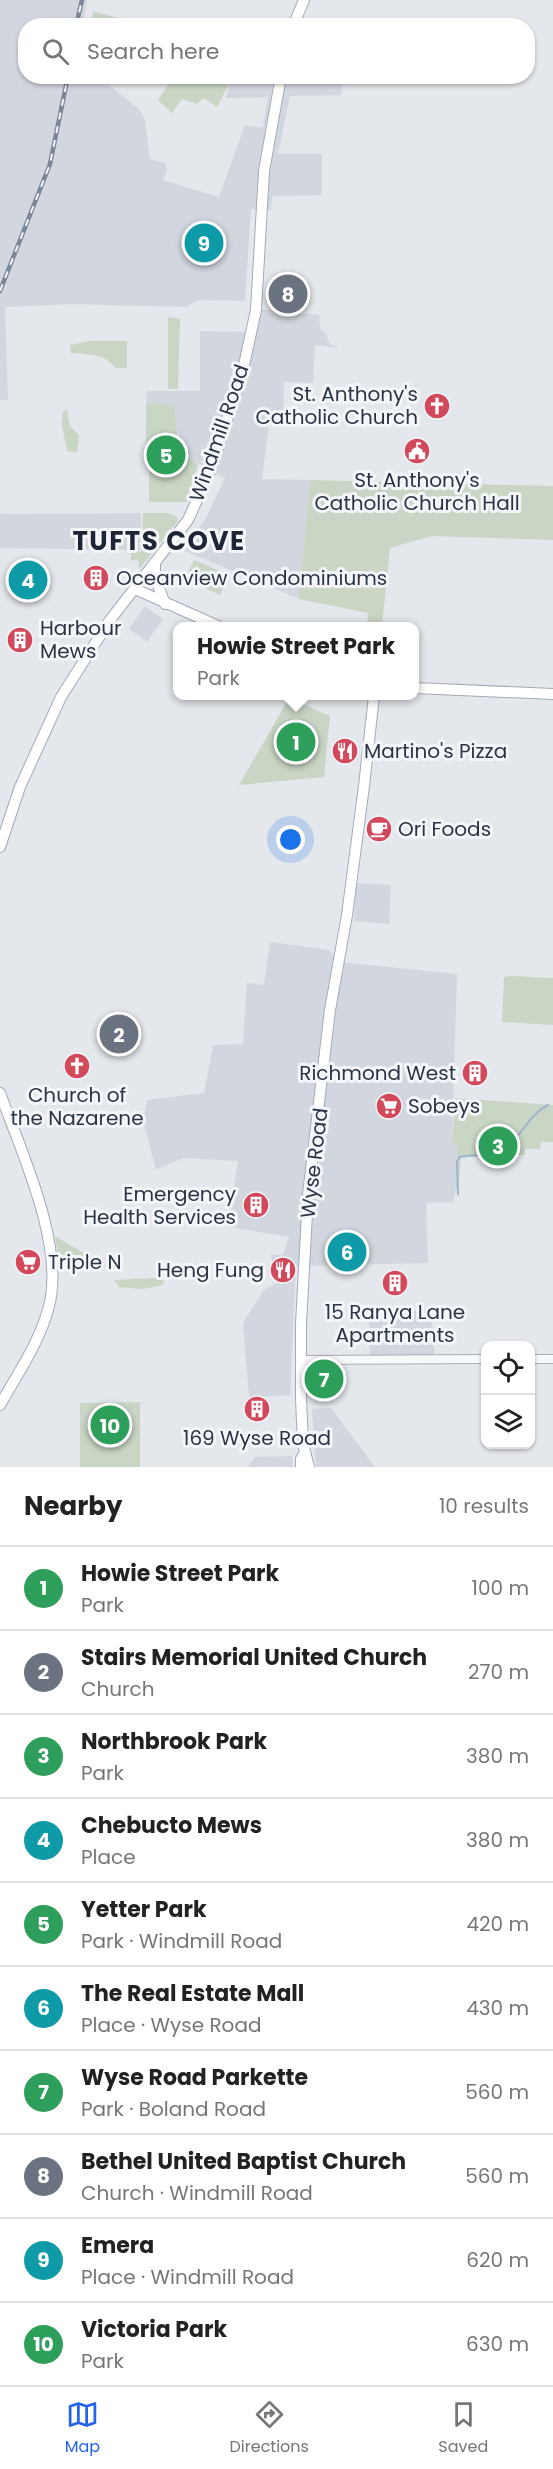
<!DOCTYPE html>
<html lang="en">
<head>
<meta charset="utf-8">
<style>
	:root { --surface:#fff; --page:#f6f6f6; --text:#222; --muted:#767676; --line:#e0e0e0; --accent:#2563eb }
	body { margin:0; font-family:Poppins,sans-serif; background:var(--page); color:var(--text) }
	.controls { position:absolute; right:18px; bottom:18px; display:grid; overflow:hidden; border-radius:12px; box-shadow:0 2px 4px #0004 }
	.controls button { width:54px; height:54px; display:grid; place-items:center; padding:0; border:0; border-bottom:2px solid var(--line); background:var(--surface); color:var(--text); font:30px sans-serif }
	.you { position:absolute; left:291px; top:840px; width:21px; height:21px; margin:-15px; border:4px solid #fff; border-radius:50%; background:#1a73e8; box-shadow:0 0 0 9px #1a73e833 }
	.badge { display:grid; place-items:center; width:39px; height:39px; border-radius:50%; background:var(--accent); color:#fff; font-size:20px; font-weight:700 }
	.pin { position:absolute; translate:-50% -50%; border:3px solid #fff; box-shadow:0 2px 6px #0006 }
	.popup { position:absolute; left:173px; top:622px; width:246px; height:78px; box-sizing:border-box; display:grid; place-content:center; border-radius:12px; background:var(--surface); filter:drop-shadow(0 2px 4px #0005); font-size:20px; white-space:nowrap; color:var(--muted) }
	.popup b { font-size:22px; color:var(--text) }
	.popup::after { content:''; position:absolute; left:50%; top:100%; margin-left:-12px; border:12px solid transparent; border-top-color:var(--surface) }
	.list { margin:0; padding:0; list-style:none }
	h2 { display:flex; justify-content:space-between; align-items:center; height:78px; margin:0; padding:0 24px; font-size:26px }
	h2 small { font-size:20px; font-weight:400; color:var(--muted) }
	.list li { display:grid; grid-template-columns:39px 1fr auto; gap:18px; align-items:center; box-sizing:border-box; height:84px; padding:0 24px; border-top:2px solid var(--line) }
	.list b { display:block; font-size:22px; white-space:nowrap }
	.list p { margin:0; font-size:20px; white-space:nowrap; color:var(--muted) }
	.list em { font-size:20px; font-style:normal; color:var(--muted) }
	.icon { flex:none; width:33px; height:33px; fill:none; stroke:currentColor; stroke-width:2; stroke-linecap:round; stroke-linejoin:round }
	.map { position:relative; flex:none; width:553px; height:1467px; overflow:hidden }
	.search { position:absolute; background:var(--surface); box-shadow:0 2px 4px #0004; left:18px; right:18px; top:18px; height:66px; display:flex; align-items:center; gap:15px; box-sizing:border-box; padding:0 21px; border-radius:24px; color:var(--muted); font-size:22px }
	.sheet { height:918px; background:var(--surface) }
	nav { display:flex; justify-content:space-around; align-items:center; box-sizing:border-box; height:84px; border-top:2px solid var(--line); background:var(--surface); font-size:16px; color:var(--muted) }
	nav a { display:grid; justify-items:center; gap:3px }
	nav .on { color:var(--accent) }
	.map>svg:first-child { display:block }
</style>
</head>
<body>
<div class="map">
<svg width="553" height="1467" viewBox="0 0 553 1467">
	<rect width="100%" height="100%" fill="#e4e7ec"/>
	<path fill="#d2d6de" d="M0,0H87L83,25L26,26V76L82,77L110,86L140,110L145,121L150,159L166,164L167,171L163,180L219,197L245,125L263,128L268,97L226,98L231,77H343L341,95L290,96L278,154H322V195L272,196L271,210L251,209L245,301L199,300L186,307L72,304L5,307L8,400H0Z
		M256,309L319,315L320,329L326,333L330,344L340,348L315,345L313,383L284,382L283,421H269L262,479L310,480L299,599L183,550L205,520L225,478L179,453V433H176L174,405H146L147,391H200V331L252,332Z
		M141,513L142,550L0,548V514Z
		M145,606L163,619L147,642L129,629Z
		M356,883L391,885L389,924L354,921Z
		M270,942L329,950L340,962L457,974L452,1142L457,1143L456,1189L453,1202L426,1203L428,1263L296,1266L290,1395L249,1397L243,1323L264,1290L277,1283L271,1255H283L289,1237L228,1227L238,1161L183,1158L156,1170L143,1120L147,1100L204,1093L213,1045L243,1044L247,983L264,985Z
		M430,1310L435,1358L370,1359L369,1311Z
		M331,1408L375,1467H316L312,1409Z
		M292,1456L293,1467H248L255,1457Z"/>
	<path fill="#c9d6c5" d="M93,11L143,25H92Z
		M173,77H220L231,80L217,107L204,98L197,104L182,99L172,113L158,100Z
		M168,317L180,319L178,389H168Z
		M90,341H127V368H115C106,353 88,355 71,353L70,345Z
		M150,403L174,405L179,453L198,464L187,502H149V454L146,453V405Z
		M67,410L70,426L79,435L77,452L67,451L62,425L63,411Z
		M310,480L553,486V540L431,536L390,548L382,626H367L368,613L299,599Z
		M143,513H168L177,517L178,521L139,569L138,559L131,561V552L142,551Z
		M194,560L229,575L220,595L185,579Z
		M289,698L330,716L324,777L239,785Z
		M511,976L553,978V1025L502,1022L504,977Z
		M455,1098L553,1105V1142H541L540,1149H525V1155L461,1156L458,1191L456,1189L457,1143H452Z
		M55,1236L92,1258L58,1256Z
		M154,1278L164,1281L163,1285L143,1289L119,1287L114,1280Z
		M337,1366L338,1393L310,1391V1367Z
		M140,1402V1467H80V1403Z"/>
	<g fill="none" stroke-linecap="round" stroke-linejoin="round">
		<path stroke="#9fb4cc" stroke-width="2" d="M458,1194L457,1161L460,1157C471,1155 487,1156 497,1152C519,1144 527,1115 548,1105"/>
		<defs>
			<path id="minor" d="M530,1359H553
				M301,1360L486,1359"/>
			<path id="major" d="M293,26L304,0
				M155,564V577L165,604
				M135,589L218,626
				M415,688L553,694
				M0,847L20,787L61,697L110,620L188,520L210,471L242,374L256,310L264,171L281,76
				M0,1093C21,1151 65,1245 49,1306C40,1342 18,1373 0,1405
				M301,1467V1459L304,1454
				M309,1467L303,1444L301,1399V1324L308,1195L330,1010L347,915L364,786L374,696"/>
		</defs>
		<use href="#minor" stroke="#a9aeb7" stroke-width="10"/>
		<use href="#major" stroke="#a3abb8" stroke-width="12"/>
		<use href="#minor" stroke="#f7f8fa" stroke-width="8"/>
		<use href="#major" stroke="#fff" stroke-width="10"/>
		<defs>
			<path id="rail" d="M76,26L82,0
				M0,291L50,164L68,76"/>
		</defs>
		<use href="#rail" stroke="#7d8696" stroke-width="4.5"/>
		<use href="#rail" stroke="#f4f6f9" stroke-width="2" stroke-dasharray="7" stroke-linecap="butt"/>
	</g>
	<defs>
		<symbol id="church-disc" viewBox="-11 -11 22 22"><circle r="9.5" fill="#d1495b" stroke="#f4f6f9"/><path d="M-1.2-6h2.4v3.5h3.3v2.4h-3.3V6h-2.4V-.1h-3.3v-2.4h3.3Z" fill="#fff"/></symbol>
		<symbol id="civic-disc" viewBox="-11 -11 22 22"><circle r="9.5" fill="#d1495b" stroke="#f4f6f9"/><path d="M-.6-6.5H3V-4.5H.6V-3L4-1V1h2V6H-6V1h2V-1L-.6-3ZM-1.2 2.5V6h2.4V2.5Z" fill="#fff"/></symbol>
		<symbol id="building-disc" viewBox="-11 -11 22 22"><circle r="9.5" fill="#d1495b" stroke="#f4f6f9"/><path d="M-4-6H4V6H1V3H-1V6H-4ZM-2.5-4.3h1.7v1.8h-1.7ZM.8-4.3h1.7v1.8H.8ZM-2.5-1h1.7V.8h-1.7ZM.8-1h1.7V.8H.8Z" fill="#fff"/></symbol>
		<symbol id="restaurant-disc" viewBox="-11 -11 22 22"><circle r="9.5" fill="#d1495b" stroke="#f4f6f9"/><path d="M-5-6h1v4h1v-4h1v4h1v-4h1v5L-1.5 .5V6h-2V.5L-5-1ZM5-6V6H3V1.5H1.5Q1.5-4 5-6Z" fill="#fff"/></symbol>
		<symbol id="cafe-disc" viewBox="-11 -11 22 22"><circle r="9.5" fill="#d1495b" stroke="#f4f6f9"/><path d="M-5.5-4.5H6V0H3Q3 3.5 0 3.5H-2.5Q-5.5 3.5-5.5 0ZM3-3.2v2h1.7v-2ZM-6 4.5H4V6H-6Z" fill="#fff"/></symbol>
		<symbol id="supermarket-disc" viewBox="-11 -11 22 22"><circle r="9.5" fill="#d1495b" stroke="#f4f6f9"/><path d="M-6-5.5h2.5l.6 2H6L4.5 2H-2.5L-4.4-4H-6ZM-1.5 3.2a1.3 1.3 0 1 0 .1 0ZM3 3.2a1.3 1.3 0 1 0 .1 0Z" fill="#fff"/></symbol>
	</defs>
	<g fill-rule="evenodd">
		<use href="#church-disc" x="422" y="391" width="30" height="30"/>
		<use href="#civic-disc" x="402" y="436" width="30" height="30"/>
		<use href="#building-disc" x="81" y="563" width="30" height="30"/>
		<use href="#building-disc" x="5" y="625" width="30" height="30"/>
		<use href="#restaurant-disc" x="330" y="736" width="30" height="30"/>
		<use href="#cafe-disc" x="364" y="814" width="30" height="30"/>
		<use href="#church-disc" x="62" y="1051" width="30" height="30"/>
		<use href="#building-disc" x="460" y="1058" width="30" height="30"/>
		<use href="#supermarket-disc" x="374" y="1091" width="30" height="30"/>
		<use href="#building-disc" x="241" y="1190" width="30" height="30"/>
		<use href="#supermarket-disc" x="13" y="1247" width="30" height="30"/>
		<use href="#restaurant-disc" x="268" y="1255" width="30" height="30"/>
		<use href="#building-disc" x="380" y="1268" width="30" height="30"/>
		<use href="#building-disc" x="242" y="1394" width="30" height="30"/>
	</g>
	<g text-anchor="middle" stroke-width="6" stroke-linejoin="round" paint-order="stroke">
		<g font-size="20" fill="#2b3445" stroke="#f4f6f9" text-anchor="start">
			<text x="418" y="401" text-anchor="end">St. Anthony's<tspan x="418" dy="23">Catholic Church</tspan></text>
			<text x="417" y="487" text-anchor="middle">St. Anthony's<tspan x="417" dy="23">Catholic Church Hall</tspan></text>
			<text x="116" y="585">Oceanview Condominiums</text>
			<text x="40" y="635">Harbour<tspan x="40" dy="23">Mews</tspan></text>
			<text x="364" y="758">Martino's Pizza</text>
			<text x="398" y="836">Ori Foods</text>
			<text x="456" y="1080" text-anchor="end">Richmond West</text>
			<text x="77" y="1102" text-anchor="middle">Church of<tspan x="77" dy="23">the Nazarene</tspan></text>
			<text x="408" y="1113">Sobeys</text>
			<text x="236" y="1201" text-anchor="end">Emergency<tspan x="236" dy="23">Health Services</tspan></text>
			<text x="48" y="1269">Triple N</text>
			<text x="264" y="1277" text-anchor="end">Heng Fung</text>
			<text x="395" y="1319" text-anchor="middle">15 Ranya Lane<tspan x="395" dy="23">Apartments</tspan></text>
			<text x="257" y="1445" text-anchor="middle">169 Wyse Road</text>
		</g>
		<g font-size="20" fill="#2b3445" stroke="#f4f6f9">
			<text transform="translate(219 433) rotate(-71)" y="7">Windmill Road</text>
			<text transform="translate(314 1163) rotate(-83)" y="7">Wyse Road</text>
		</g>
		<g font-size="26" font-weight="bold" letter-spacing="1.5" fill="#1d2536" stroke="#f4f6f9">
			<text x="159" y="550">TUFTS COVE</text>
		</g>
	</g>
</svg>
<div class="controls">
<button><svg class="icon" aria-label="locate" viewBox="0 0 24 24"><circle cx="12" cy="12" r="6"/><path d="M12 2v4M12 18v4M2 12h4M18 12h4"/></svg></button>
<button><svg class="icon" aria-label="layers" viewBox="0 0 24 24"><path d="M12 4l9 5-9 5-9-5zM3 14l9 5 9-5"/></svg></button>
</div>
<div class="you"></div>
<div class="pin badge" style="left:296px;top:742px;background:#2e9e5b">1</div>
<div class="popup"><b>Howie Street Park</b>Park</div>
<div class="pin badge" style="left:119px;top:1034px;background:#6b7280">2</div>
<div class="pin badge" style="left:498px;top:1146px;background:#2e9e5b">3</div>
<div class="pin badge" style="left:28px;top:580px;background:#0f9aa8">4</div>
<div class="pin badge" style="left:166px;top:455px;background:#2e9e5b">5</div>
<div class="pin badge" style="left:347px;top:1252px;background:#0f9aa8">6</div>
<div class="pin badge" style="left:324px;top:1379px;background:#2e9e5b">7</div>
<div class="pin badge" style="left:288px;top:294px;background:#6b7280">8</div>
<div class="pin badge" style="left:204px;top:243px;background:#0f9aa8">9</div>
<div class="pin badge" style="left:110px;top:1425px;background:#2e9e5b">10</div>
<div class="search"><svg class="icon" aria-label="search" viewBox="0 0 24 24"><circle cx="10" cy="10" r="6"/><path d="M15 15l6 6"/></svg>Search here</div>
</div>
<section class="sheet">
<h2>Nearby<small>10 results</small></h2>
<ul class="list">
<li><span class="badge" style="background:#2e9e5b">1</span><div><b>Howie Street Park</b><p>Park</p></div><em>100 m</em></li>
<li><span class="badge" style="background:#6b7280">2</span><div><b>Stairs Memorial United Church</b><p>Church</p></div><em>270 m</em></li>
<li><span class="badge" style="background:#2e9e5b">3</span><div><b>Northbrook Park</b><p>Park</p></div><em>380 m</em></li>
<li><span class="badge" style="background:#0f9aa8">4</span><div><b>Chebucto Mews</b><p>Place</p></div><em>380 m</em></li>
<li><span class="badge" style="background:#2e9e5b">5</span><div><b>Yetter Park</b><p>Park · Windmill Road</p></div><em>420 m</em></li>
<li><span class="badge" style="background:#0f9aa8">6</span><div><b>The Real Estate Mall</b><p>Place · Wyse Road</p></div><em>430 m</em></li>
<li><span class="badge" style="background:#2e9e5b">7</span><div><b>Wyse Road Parkette</b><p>Park · Boland Road</p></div><em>560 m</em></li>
<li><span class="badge" style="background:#6b7280">8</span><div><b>Bethel United Baptist Church</b><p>Church · Windmill Road</p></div><em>560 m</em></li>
<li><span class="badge" style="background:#0f9aa8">9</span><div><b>Emera</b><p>Place · Windmill Road</p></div><em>620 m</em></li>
<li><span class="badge" style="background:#2e9e5b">10</span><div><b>Victoria Park</b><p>Park</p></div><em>630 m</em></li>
</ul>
</section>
<nav>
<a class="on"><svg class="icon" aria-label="map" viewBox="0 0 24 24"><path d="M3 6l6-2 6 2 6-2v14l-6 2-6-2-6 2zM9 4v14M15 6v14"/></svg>Map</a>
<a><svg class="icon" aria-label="directions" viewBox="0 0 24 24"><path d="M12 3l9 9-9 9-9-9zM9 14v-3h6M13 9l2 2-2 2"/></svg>Directions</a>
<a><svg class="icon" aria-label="saved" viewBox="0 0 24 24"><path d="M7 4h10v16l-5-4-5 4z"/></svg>Saved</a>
</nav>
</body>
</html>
